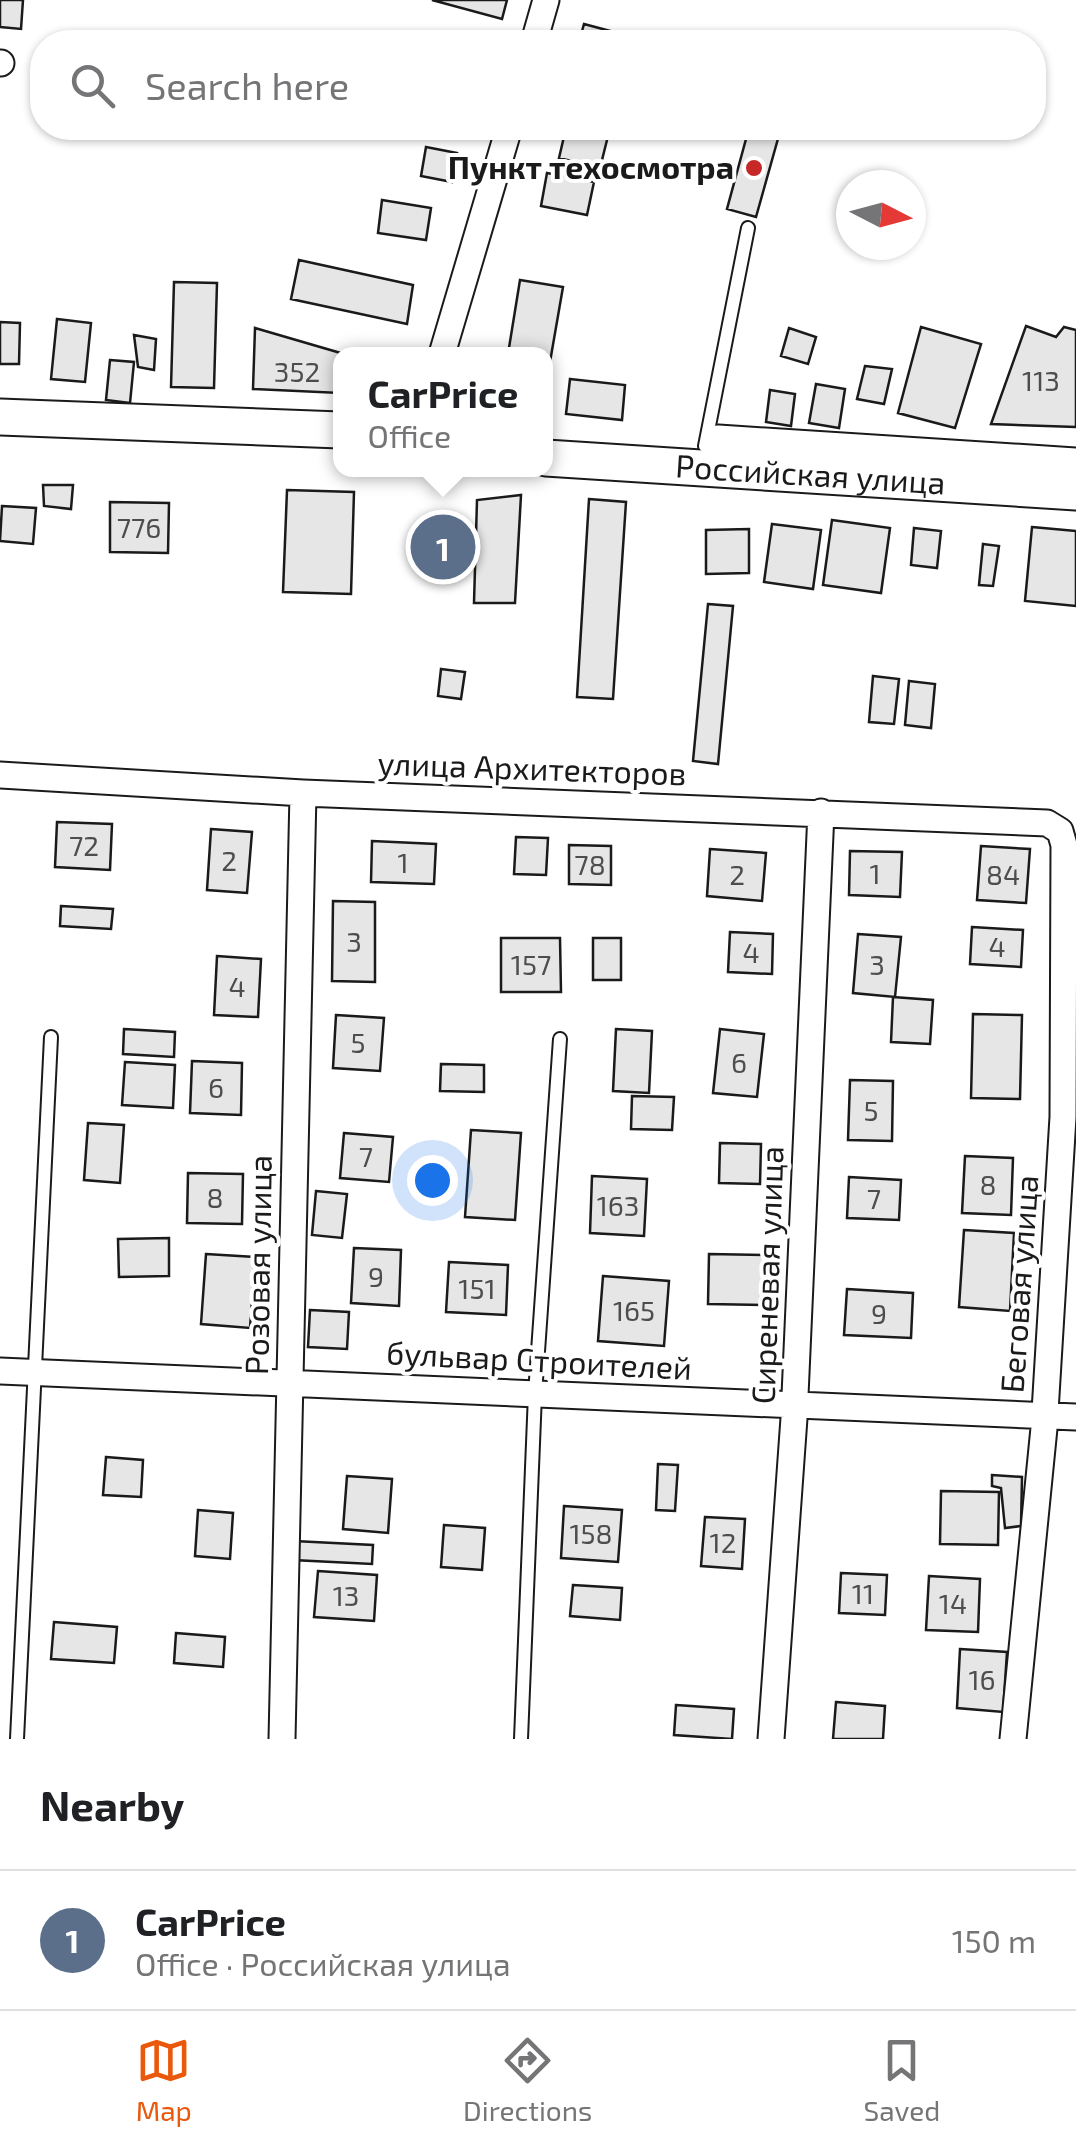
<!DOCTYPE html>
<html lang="en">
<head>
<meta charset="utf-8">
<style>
	:root { --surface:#fff; --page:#f2f2f2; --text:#202124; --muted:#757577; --line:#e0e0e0; --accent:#ea580c }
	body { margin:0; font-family:"Exo 2",sans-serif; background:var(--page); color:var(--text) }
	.compass { position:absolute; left:836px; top:170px; width:90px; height:90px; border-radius:50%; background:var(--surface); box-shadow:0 2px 8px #0004; rotate:96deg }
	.you { position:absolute; left:432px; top:1180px; width:35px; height:35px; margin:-25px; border:8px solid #fff; border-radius:50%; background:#1a73e8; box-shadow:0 0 0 15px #1a73e833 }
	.badge { display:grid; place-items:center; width:65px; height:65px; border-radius:50%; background:var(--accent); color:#fff; font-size:32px; font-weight:700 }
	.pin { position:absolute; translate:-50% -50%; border:5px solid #fff; box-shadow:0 2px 10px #0006 }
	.popup { position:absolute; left:333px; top:347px; width:220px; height:130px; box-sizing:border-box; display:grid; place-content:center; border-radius:20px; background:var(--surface); filter:drop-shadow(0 2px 8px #0005); font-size:32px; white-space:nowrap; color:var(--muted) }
	.popup b { font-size:38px; color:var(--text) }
	.popup::after { content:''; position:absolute; left:50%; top:100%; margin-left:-20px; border:20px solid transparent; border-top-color:var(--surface) }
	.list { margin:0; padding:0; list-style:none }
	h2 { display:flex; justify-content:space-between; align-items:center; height:130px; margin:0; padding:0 40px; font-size:42px }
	h2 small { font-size:32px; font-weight:400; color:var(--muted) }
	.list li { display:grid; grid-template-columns:65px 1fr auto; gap:30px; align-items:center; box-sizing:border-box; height:140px; padding:0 40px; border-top:2px solid var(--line) }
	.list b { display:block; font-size:38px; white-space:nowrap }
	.list p { margin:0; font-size:32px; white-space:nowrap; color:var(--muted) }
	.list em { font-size:32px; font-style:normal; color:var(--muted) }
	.icon { flex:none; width:55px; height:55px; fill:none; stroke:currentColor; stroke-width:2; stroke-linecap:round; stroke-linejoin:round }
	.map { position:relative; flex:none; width:1076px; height:1739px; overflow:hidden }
	.search { position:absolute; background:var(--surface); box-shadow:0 2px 8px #0004; left:30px; right:30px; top:30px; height:110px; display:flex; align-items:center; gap:25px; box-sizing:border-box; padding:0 35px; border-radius:40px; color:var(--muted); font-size:38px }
	.sheet { height:270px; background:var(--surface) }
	nav { display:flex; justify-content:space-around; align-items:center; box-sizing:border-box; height:140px; border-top:2px solid var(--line); background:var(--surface); font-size:28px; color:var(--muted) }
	nav a { display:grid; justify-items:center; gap:5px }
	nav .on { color:var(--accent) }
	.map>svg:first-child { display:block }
</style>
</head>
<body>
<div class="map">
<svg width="1076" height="1739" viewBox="0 0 1076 1739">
	<rect width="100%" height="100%" fill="#fff"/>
	<path fill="#e6e6e6" stroke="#1a1a1a" stroke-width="2.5" d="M0,0H23L21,29L0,27Z
		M432,0H507L502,19Z
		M584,24L625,35L623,42H579Z
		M566,128H610L600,168L559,158Z
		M749,128H781L756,217L727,209Z
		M426,147L457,153L452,182L421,176Z
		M547,173L594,182L587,215L541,206Z
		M382,200L431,208L426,240L378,233Z
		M299,260L413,285L407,324L291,299Z
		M520,280L563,287L550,362L546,361V354H508Z
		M174,282L217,283L214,388L171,387Z
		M57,319L91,323L85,382L51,379Z
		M0,322L20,323L19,364H0Z
		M1026,326L1056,337L1064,327L1076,330V427L991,424Z
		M921,327L981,344L955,428L898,413Z
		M255,328L344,354L340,393L253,389Z
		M789,328L816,337L808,364L781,356Z
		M134,335L156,339L154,370L138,367Z
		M110,360L134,362L130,403L106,400Z
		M865,366L892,369L884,404L857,399Z
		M570,379L625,385L622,420L566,414Z
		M816,384L845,389L839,428L809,423Z
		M770,390L795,394L791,426L766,422Z
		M43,485H73L71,509L44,506Z
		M287,490L354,492L351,594L283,592Z
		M521,495L515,603H474L477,500Z
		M589,499L626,502L613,699L577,697Z
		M110,502L169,503L168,553L110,552Z
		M2,506L36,508L33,544L0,541Z
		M832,520L890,528L881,593L823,585Z
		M772,524L821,530L813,589L764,582Z
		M1032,527L1076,531V606L1025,601Z
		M914,528L941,531L937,568L911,565Z
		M749,529V573L706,574V530Z
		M431,535L457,537L458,558H429Z
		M983,544L999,546L993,586L979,585Z
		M708,604L733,606L718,764L693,761Z
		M441,669L465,672L461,699L438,696Z
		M873,676L899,679L894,724L869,722Z
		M909,681L935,684L931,728L905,725Z
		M57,822L112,824L110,870L55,867Z
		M211,829L252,832L247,893L207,890Z
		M516,837L548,838L546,875L514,874Z
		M372,841L436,844L434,884L371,882Z
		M569,845L611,846V885L569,884Z
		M981,846L1030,849L1026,903L977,900Z
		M710,849L766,853L762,901L707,896Z
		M850,851L902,852L900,897L849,895Z
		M333,901L375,902V982L332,981Z
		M61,906L113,909L111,929L60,926Z
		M972,927L1023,930L1021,967L970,964Z
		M730,932L773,934L772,974L728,972Z
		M858,934L901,937L895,997L853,993Z
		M501,938H560L561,992H501Z
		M593,938H621V980H593Z
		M217,956L261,959L258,1017L214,1015Z
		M893,997L933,1000L930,1044L891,1042Z
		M973,1014L1022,1015L1020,1099L971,1098Z
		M336,1015L384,1018L380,1071L333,1068Z
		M124,1029L175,1032L174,1057L123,1054Z
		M616,1029L652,1031L649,1093L613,1091Z
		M720,1029L764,1034L757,1097L713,1093Z
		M192,1061L242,1063L241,1115L190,1113Z
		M125,1062L175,1065L173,1108L122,1105Z
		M441,1064L484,1065V1092L440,1091Z
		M850,1080L893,1081L892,1141L848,1140Z
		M632,1096L674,1097L672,1130L631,1129Z
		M88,1123L124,1125L120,1183L84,1180Z
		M471,1130L521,1133L515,1220L465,1217Z
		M344,1133L393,1137L389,1182L340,1178Z
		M720,1143L761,1144L760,1184L719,1183Z
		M965,1156L1013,1158L1011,1215L962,1213Z
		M188,1173L243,1174L242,1224L187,1223Z
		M592,1176L647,1179L644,1236L590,1233Z
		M849,1177L901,1180L899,1220L847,1218Z
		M316,1191L347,1194L342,1238L312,1235Z
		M964,1230L1014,1233L1010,1311L959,1307Z
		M169,1238V1276L119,1277L118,1239Z
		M354,1248L401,1250L399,1306L351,1303Z
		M206,1254L255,1257L250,1328L201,1324Z
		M709,1254L768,1255L767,1305L708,1304Z
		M449,1262L508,1265L506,1315L446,1312Z
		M603,1276L669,1281L664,1346L598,1341Z
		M847,1289L913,1293L911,1338L844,1335Z
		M310,1310L349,1312L347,1349L308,1347Z
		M106,1457L143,1460L141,1497L103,1495Z
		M658,1464L678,1465L675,1511L656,1510Z
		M992,1475L1022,1477L1021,1526L1005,1528L1001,1488L992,1486Z
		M347,1476L392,1479L388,1533L343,1529Z
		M941,1491L999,1492L998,1545L940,1544Z
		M564,1506L622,1510L618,1562L561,1558Z
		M198,1510L233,1513L230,1559L195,1556Z
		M705,1517L745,1519L742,1569L701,1566Z
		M444,1525L485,1528L482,1570L441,1567Z
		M294,1541L373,1545L372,1564L293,1560Z
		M318,1571L377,1575L374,1621L314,1617Z
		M841,1573L887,1575L885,1615L839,1613Z
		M929,1576L980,1579L978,1632L926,1630Z
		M573,1585L622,1588L620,1620L570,1616Z
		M54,1622L117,1627L114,1663L51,1659Z
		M176,1633L225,1637L223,1667L174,1663Z
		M960,1649L1007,1652L1003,1712L957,1708Z
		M836,1702L885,1706L883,1739H833Z
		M676,1705L734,1709L732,1739L674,1735Z"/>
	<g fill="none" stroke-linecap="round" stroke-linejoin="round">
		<defs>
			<path id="lane" d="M705,446L748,228
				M17,1739L51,1037
				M521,1739L535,1394L560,1039"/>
			<path id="street" d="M534,42L546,0
				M0,63H1
				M442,354L509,128
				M0,775L303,793L1047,823L1060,831L1064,845L1063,1117L1044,1428L1013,1739
				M0,1371L1076,1417
				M282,1739L303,793
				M771,1739L794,1418L821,812"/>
			<g id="secondary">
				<path d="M0,417L340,430"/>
				<path d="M718,443L1076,466"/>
				<path id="s1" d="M546,458L1076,492"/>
			</g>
		</defs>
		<use href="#lane" stroke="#1a1a1a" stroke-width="16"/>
		<use href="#street" stroke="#1a1a1a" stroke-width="29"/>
		<use href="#secondary" stroke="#1a1a1a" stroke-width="39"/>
		<use href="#lane" stroke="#fff" stroke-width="12"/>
		<use href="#street" stroke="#fff" stroke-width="25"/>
		<use href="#secondary" stroke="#fff" stroke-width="35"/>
	</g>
	<circle fill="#c62828" stroke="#fff" stroke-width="4" cx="754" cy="168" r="10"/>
	<g text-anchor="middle" stroke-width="8" stroke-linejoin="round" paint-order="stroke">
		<g font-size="28" fill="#4d4d4d">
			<text x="297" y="382">352</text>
			<text x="1041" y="391">113</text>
			<text x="139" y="538">776</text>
			<text x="84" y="856">72</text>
			<text x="229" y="871">2</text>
			<text x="403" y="873">1</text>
			<text x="590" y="875">78</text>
			<text x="875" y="884">1</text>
			<text x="737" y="885">2</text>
			<text x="1003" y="885">84</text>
			<text x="354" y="952">3</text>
			<text x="997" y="957">4</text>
			<text x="751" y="963">4</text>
			<text x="531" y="975">157</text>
			<text x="877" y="975">3</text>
			<text x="237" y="997">4</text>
			<text x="358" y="1053">5</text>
			<text x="739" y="1073">6</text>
			<text x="216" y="1098">6</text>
			<text x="871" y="1121">5</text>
			<text x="366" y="1167">7</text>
			<text x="988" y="1195">8</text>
			<text x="215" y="1208">8</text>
			<text x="874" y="1209">7</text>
			<text x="618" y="1216">163</text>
			<text x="376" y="1287">9</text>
			<text x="477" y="1299">151</text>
			<text x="634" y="1321">165</text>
			<text x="879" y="1324">9</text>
			<text x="591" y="1544">158</text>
			<text x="723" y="1553">12</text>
			<text x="863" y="1604">11</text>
			<text x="346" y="1606">13</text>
			<text x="953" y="1614">14</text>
			<text x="982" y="1690">16</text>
		</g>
		<g font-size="32" font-weight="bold" fill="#1a1a1a" stroke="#fff" text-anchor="end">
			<text x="734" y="179">Пункт техосмотра</text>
		</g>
		<g font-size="32" fill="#1a1a1a" stroke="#fff">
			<text dy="11" stroke="none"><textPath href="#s1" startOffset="265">Российская улица</textPath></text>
			<text transform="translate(532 769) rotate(2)" y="11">улица Архитекторов</text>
			<text transform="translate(259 1265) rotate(-89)" y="11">Розовая улица</text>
			<text transform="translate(768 1275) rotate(-88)" y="11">Сиреневая улица</text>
			<text transform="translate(1020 1284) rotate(-86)" y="11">Беговая улица</text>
			<text transform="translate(539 1361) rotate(3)" y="11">бульвар Строителей</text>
		</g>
	</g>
</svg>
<svg class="compass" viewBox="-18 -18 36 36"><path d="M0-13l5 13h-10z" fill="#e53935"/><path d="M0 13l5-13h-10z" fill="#757577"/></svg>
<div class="you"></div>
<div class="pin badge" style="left:443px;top:547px;background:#5c6f8a">1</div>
<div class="popup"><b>CarPrice</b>Office</div>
<div class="search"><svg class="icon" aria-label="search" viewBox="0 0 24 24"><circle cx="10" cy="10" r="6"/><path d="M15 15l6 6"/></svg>Search here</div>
</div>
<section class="sheet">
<h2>Nearby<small></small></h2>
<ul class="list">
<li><span class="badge" style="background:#5c6f8a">1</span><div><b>CarPrice</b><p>Office · Российская улица</p></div><em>150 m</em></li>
</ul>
</section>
<nav>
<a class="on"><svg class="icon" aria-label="map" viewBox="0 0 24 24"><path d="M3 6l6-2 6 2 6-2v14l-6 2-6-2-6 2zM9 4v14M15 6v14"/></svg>Map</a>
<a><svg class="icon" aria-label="directions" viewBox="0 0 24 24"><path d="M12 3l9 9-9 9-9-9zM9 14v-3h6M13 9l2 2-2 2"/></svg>Directions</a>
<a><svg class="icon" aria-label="saved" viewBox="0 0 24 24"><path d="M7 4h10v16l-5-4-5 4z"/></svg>Saved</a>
</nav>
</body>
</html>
